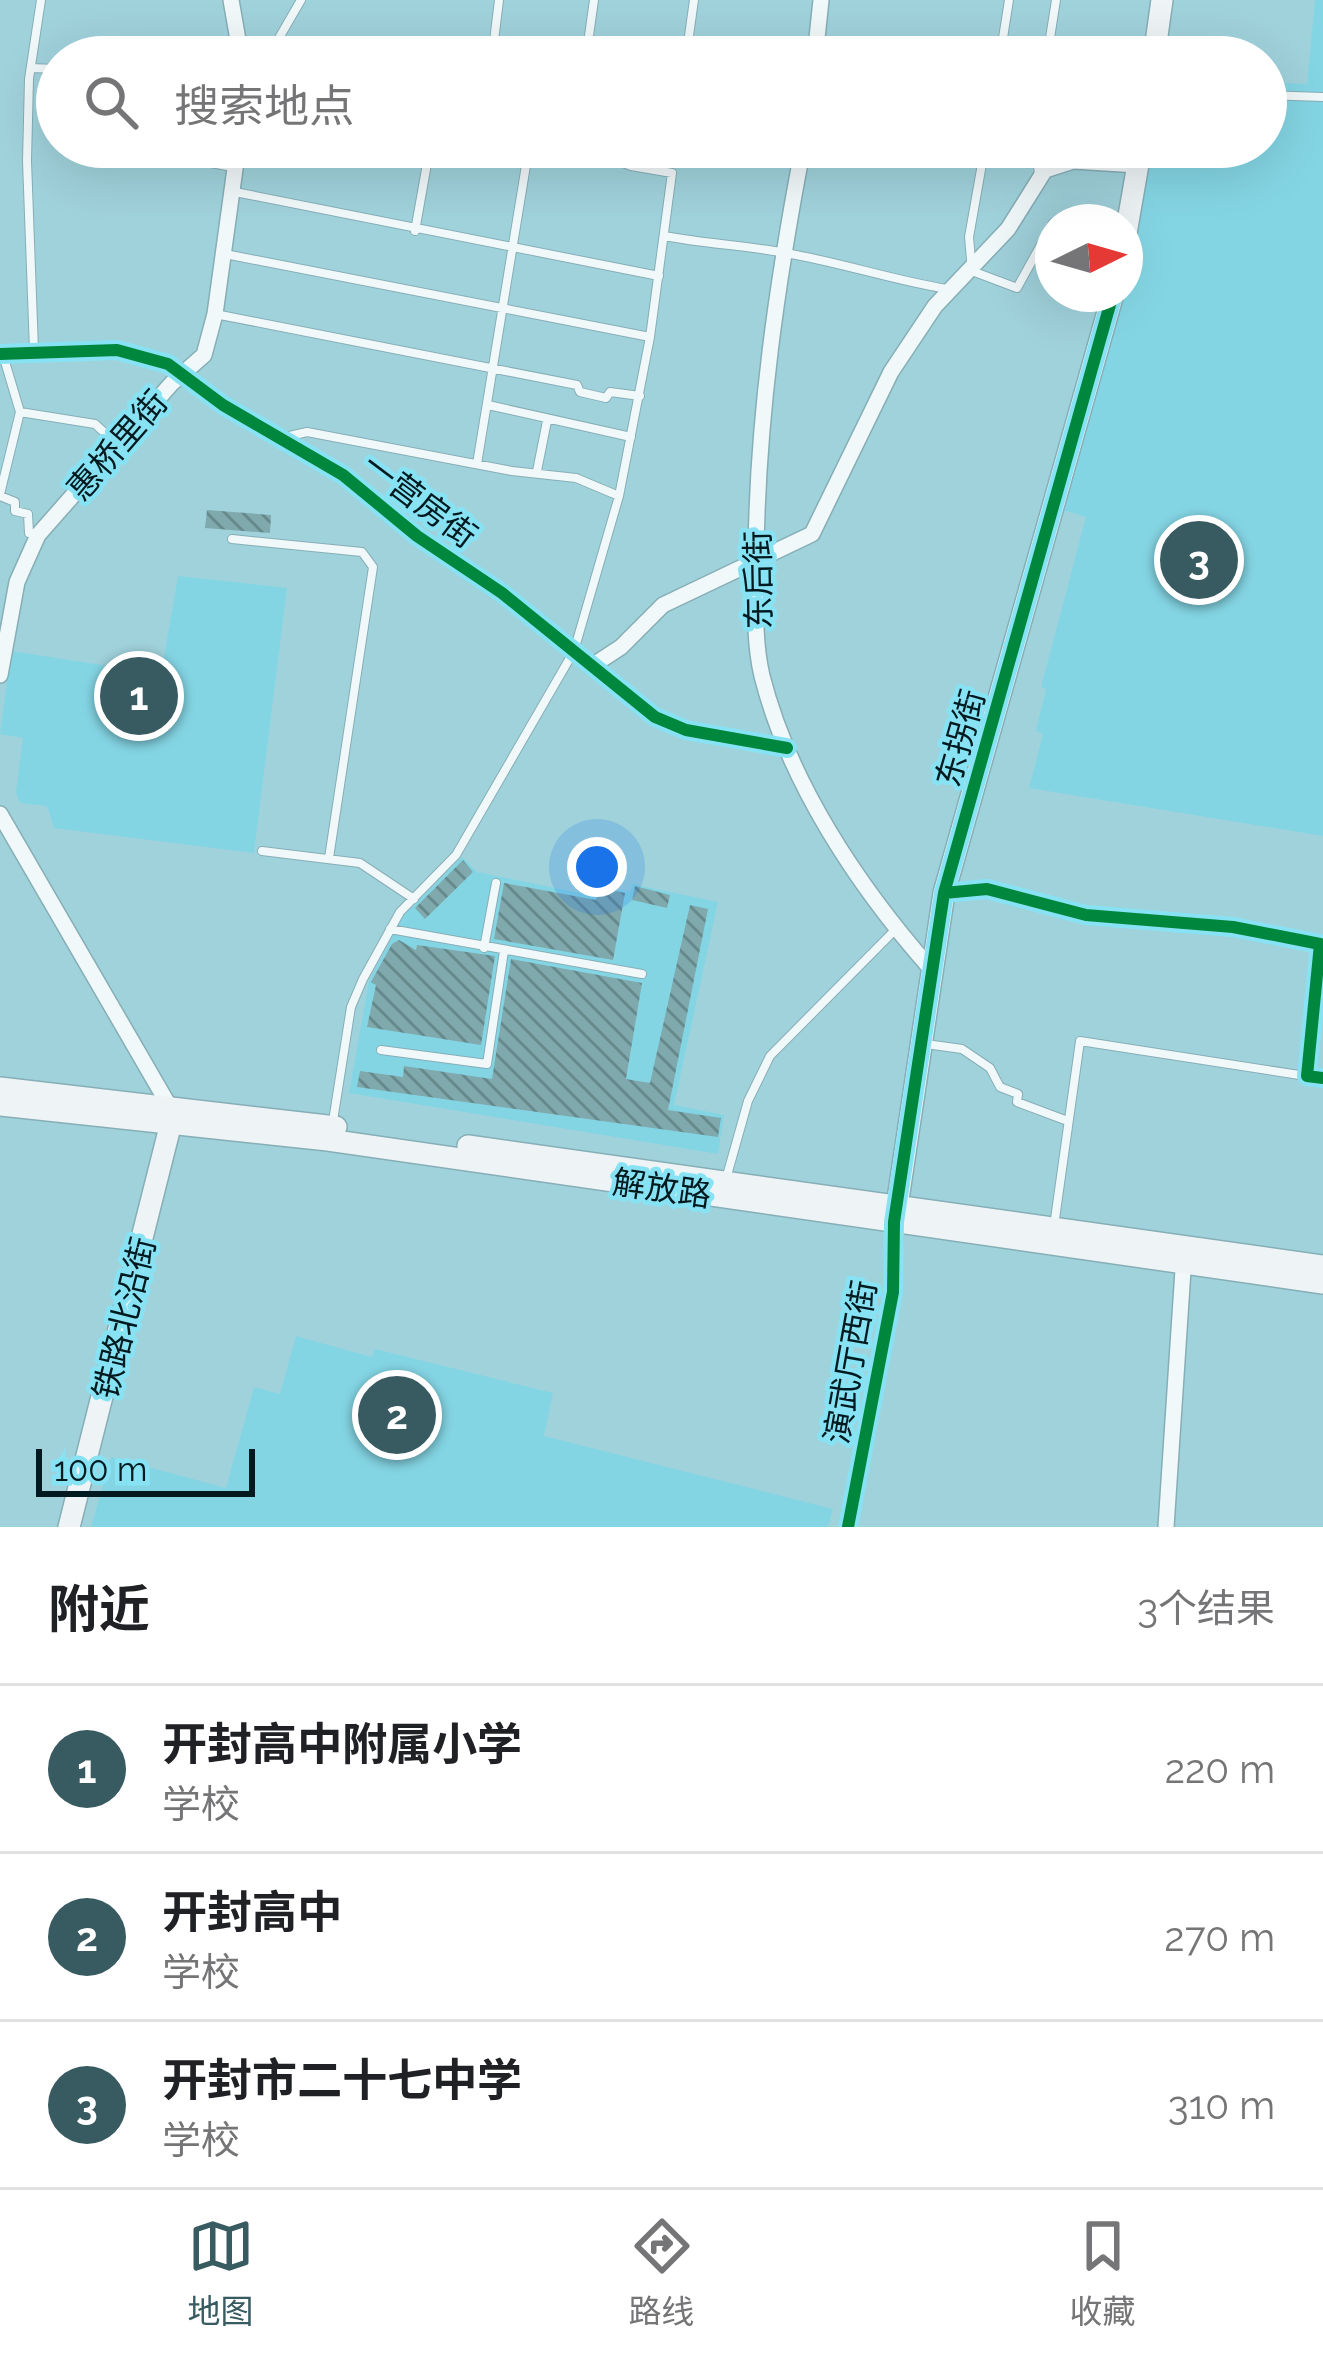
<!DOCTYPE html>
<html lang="zh">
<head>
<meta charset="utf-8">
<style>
	:root { --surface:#fff; --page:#f6f6f6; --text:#202124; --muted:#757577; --line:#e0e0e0; --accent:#385a61 }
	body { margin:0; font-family:Raleway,"Noto Sans SC",sans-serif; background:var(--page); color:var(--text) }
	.compass { position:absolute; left:1035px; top:204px; width:108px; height:108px; border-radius:50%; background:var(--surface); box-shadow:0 12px 48px #0002; rotate:85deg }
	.scale { position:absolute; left:36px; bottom:30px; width:219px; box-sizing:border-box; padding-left:12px; border:6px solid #001a1f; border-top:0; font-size:33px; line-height:42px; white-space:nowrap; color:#001a1f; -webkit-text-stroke:9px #87e3f4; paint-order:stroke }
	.you { position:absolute; left:597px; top:867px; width:42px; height:42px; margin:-30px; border:9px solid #fff; border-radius:50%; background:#1a73e8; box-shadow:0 0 0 18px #1a73e833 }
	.badge { display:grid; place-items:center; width:78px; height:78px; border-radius:50%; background:var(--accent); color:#fff; font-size:39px; font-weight:700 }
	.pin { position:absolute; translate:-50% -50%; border:6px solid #fff; box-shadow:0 3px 12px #0006 }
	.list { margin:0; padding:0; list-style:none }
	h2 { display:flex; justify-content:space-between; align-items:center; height:156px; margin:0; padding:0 48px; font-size:51px }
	h2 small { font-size:39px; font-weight:400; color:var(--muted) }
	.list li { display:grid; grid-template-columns:78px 1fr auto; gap:36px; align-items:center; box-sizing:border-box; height:168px; padding:0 48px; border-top:3px solid var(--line) }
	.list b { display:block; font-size:45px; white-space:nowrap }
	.list p { margin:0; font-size:39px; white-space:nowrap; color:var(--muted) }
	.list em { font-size:39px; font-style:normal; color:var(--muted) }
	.icon { flex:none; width:66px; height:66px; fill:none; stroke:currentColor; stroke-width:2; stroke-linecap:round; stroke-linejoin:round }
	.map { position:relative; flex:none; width:1323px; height:1527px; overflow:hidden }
	.search { position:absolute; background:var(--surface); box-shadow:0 12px 48px #0002; left:36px; right:36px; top:36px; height:132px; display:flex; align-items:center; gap:30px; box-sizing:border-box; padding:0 42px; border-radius:66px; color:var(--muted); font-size:45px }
	.sheet { height:660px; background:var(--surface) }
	nav { display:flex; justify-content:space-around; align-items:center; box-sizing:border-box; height:168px; border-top:3px solid var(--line); background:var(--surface); font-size:33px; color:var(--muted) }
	nav a { display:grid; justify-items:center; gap:6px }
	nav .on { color:var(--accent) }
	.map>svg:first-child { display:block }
</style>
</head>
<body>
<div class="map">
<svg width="1323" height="1527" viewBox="0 0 1323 1527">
	<defs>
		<pattern id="building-back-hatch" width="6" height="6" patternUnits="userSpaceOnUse" patternTransform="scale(3)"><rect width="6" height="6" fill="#7fa9ad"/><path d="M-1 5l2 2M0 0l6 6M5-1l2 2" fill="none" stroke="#66898c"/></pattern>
	</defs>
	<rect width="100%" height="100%" fill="#a0d2dc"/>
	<path fill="#84d5e4" d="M1315,0H1323V836L1029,788L1043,734L1036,731L1046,689L1041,687L1086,517L1063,510L1119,294H1125L1146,147H1266V82L1307,84Z
		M178,576L287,588L254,853L54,828L47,806L20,803L16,793L23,738L0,734L11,651L161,674Z
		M462,857L477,872L594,896L597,886L630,892L632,884L718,902L674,1105L724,1115L718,1154L349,1093L369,981L404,915Z
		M296,1336L372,1357L375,1349L553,1393L544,1436L833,1509L828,1527H91L111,1457L226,1488L254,1387L280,1394Z"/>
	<path fill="url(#building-back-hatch)" d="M207,510L271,515L270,533L205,528Z
		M463,860L473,872L425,919L415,908Z
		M504,883L596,900L598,887L625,893L613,960L494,939Z
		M635,886L670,895L667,908L632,900Z
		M690,905L708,909L668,1110L721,1118L718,1137L357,1087L360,1071L403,1077L404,1066L492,1079L511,959L642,983L626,1079L650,1083Z
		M399,940L416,950L417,945L495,956L481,1045L367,1027L376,985L371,982L392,944Z"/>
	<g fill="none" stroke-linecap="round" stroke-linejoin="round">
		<defs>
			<path id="lane" d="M268,57L301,0
				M449,57L450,53
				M492,57L499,0
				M586,57L594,0
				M686,57L694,0
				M1000,57L1009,0
				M1047,57L1056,0
				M31,68L57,69
				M1266,95L1323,97
				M123,147L233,167
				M985,147L969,237L972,271L1017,288L1053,223
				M1036,147L1039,175
				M235,192L659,276
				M415,231L430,147
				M665,236C705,244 745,245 785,253C840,262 891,280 947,289
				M225,254L650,337
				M215,314L577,385L580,392L606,398L610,392L640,396
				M34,350L27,161L29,79L41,0
				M488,405L631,437
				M20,412L95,424L117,444
				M285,437L307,432L512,471L576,478L619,496
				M477,464L529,147
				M537,471L547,421
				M0,494L20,412L3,355
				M0,496L15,502V511L28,514L29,533L38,534
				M232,539L362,552L373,567L329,858
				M262,851L360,863L414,899
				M390,929L642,974
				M484,948L496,883
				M926,1044L962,1049L990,1068L1000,1087L1018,1094L1017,1102L1065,1120
				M381,1050L487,1064L504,951
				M333,1121L351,1007L363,979L400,912L456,855L574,651L619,496L650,337L672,173L631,166L583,147
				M726,1179L748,1101L770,1056L895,930
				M1054,1226L1080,1041L1306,1076"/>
			<path id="street" d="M231,0L241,57
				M815,57L821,0
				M803,147C777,282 757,420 756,557C756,596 753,638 762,676C789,783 858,886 930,968
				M0,354L117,350L168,364L223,405L343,475L417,536L502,593L655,717L686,730L787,748
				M592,666L621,647L663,605L812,534L891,372L935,306L1008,229L1045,170L1073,161L1138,165
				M0,675L17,582L38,535L172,383L204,355L215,314L238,147
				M0,814L171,1109
				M944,893L987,889L1086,915L1233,927L1320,944L1307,1076L1323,1078
				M848,1527L893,1292L895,1215
				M1166,1527L1184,1255"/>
			<path id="secondary" d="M1154,57L1162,0
				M1125,239L1141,147
				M0,1088L336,1127
				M0,1105L328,1140L1323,1283
				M468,1146L1323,1266
				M897,1206L944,893L1113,294
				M69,1527L173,1115"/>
		</defs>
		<use href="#lane" stroke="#86aeb6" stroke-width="10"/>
		<use href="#street" stroke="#86aeb6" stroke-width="18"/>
		<use href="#secondary" stroke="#86aeb6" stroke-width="24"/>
		<use href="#lane" stroke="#f1f8fa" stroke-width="8"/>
		<use href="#street" stroke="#f1f8fa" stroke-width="15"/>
		<use href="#secondary" stroke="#eef4f6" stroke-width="21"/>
		<defs>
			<path id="cycleway" d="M0,354L117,350L168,364L223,405L343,475L417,536L502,593L655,717L686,730L787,748
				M944,893L987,889L1086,915L1233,927L1320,944L1307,1076L1323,1078
				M848,1527L893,1292L894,1222L944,893L1113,294"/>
		</defs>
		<use href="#cycleway" stroke="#87e3f4" stroke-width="20"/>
		<use href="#cycleway" stroke="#00873e" stroke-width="12"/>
	</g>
	<g text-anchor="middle" stroke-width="9" stroke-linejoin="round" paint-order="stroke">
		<g font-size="33" fill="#001a1f" stroke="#87e3f4">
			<text transform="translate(117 445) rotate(-49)" y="12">惠桥里街</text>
			<text transform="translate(420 500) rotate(37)" y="12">一营房街</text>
			<text transform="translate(758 580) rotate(-91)" y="12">东后街</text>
			<text transform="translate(960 738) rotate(-74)" y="12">东拐街</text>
			<text transform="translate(662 1188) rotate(8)" y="12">解放路</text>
			<text transform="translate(124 1318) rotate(-76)" y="12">铁路北沿街</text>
			<text transform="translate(850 1362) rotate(-80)" y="12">演武厅西街</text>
		</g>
	</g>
</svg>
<svg class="compass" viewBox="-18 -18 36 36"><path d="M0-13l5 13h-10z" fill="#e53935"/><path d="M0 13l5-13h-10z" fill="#757577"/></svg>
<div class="scale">100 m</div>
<div class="you"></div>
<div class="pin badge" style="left:139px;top:696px">1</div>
<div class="pin badge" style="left:397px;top:1415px">2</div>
<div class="pin badge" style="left:1199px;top:560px">3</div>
<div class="search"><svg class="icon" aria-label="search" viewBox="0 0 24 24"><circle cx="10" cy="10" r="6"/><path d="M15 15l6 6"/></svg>搜索地点</div>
</div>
<section class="sheet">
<h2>附近<small>3个结果</small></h2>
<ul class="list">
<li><span class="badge">1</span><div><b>开封高中附属小学</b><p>学校</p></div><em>220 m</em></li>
<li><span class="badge">2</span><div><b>开封高中</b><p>学校</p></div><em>270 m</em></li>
<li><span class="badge">3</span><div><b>开封市二十七中学</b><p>学校</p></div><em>310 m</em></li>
</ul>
</section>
<nav>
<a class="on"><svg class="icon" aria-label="map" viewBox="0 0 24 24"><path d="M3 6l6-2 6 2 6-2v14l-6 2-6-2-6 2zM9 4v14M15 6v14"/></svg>地图</a>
<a><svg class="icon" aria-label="directions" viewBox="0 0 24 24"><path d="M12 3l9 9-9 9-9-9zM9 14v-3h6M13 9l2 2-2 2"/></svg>路线</a>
<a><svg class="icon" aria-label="saved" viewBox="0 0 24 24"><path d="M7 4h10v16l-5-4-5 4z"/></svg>收藏</a>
</nav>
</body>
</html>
